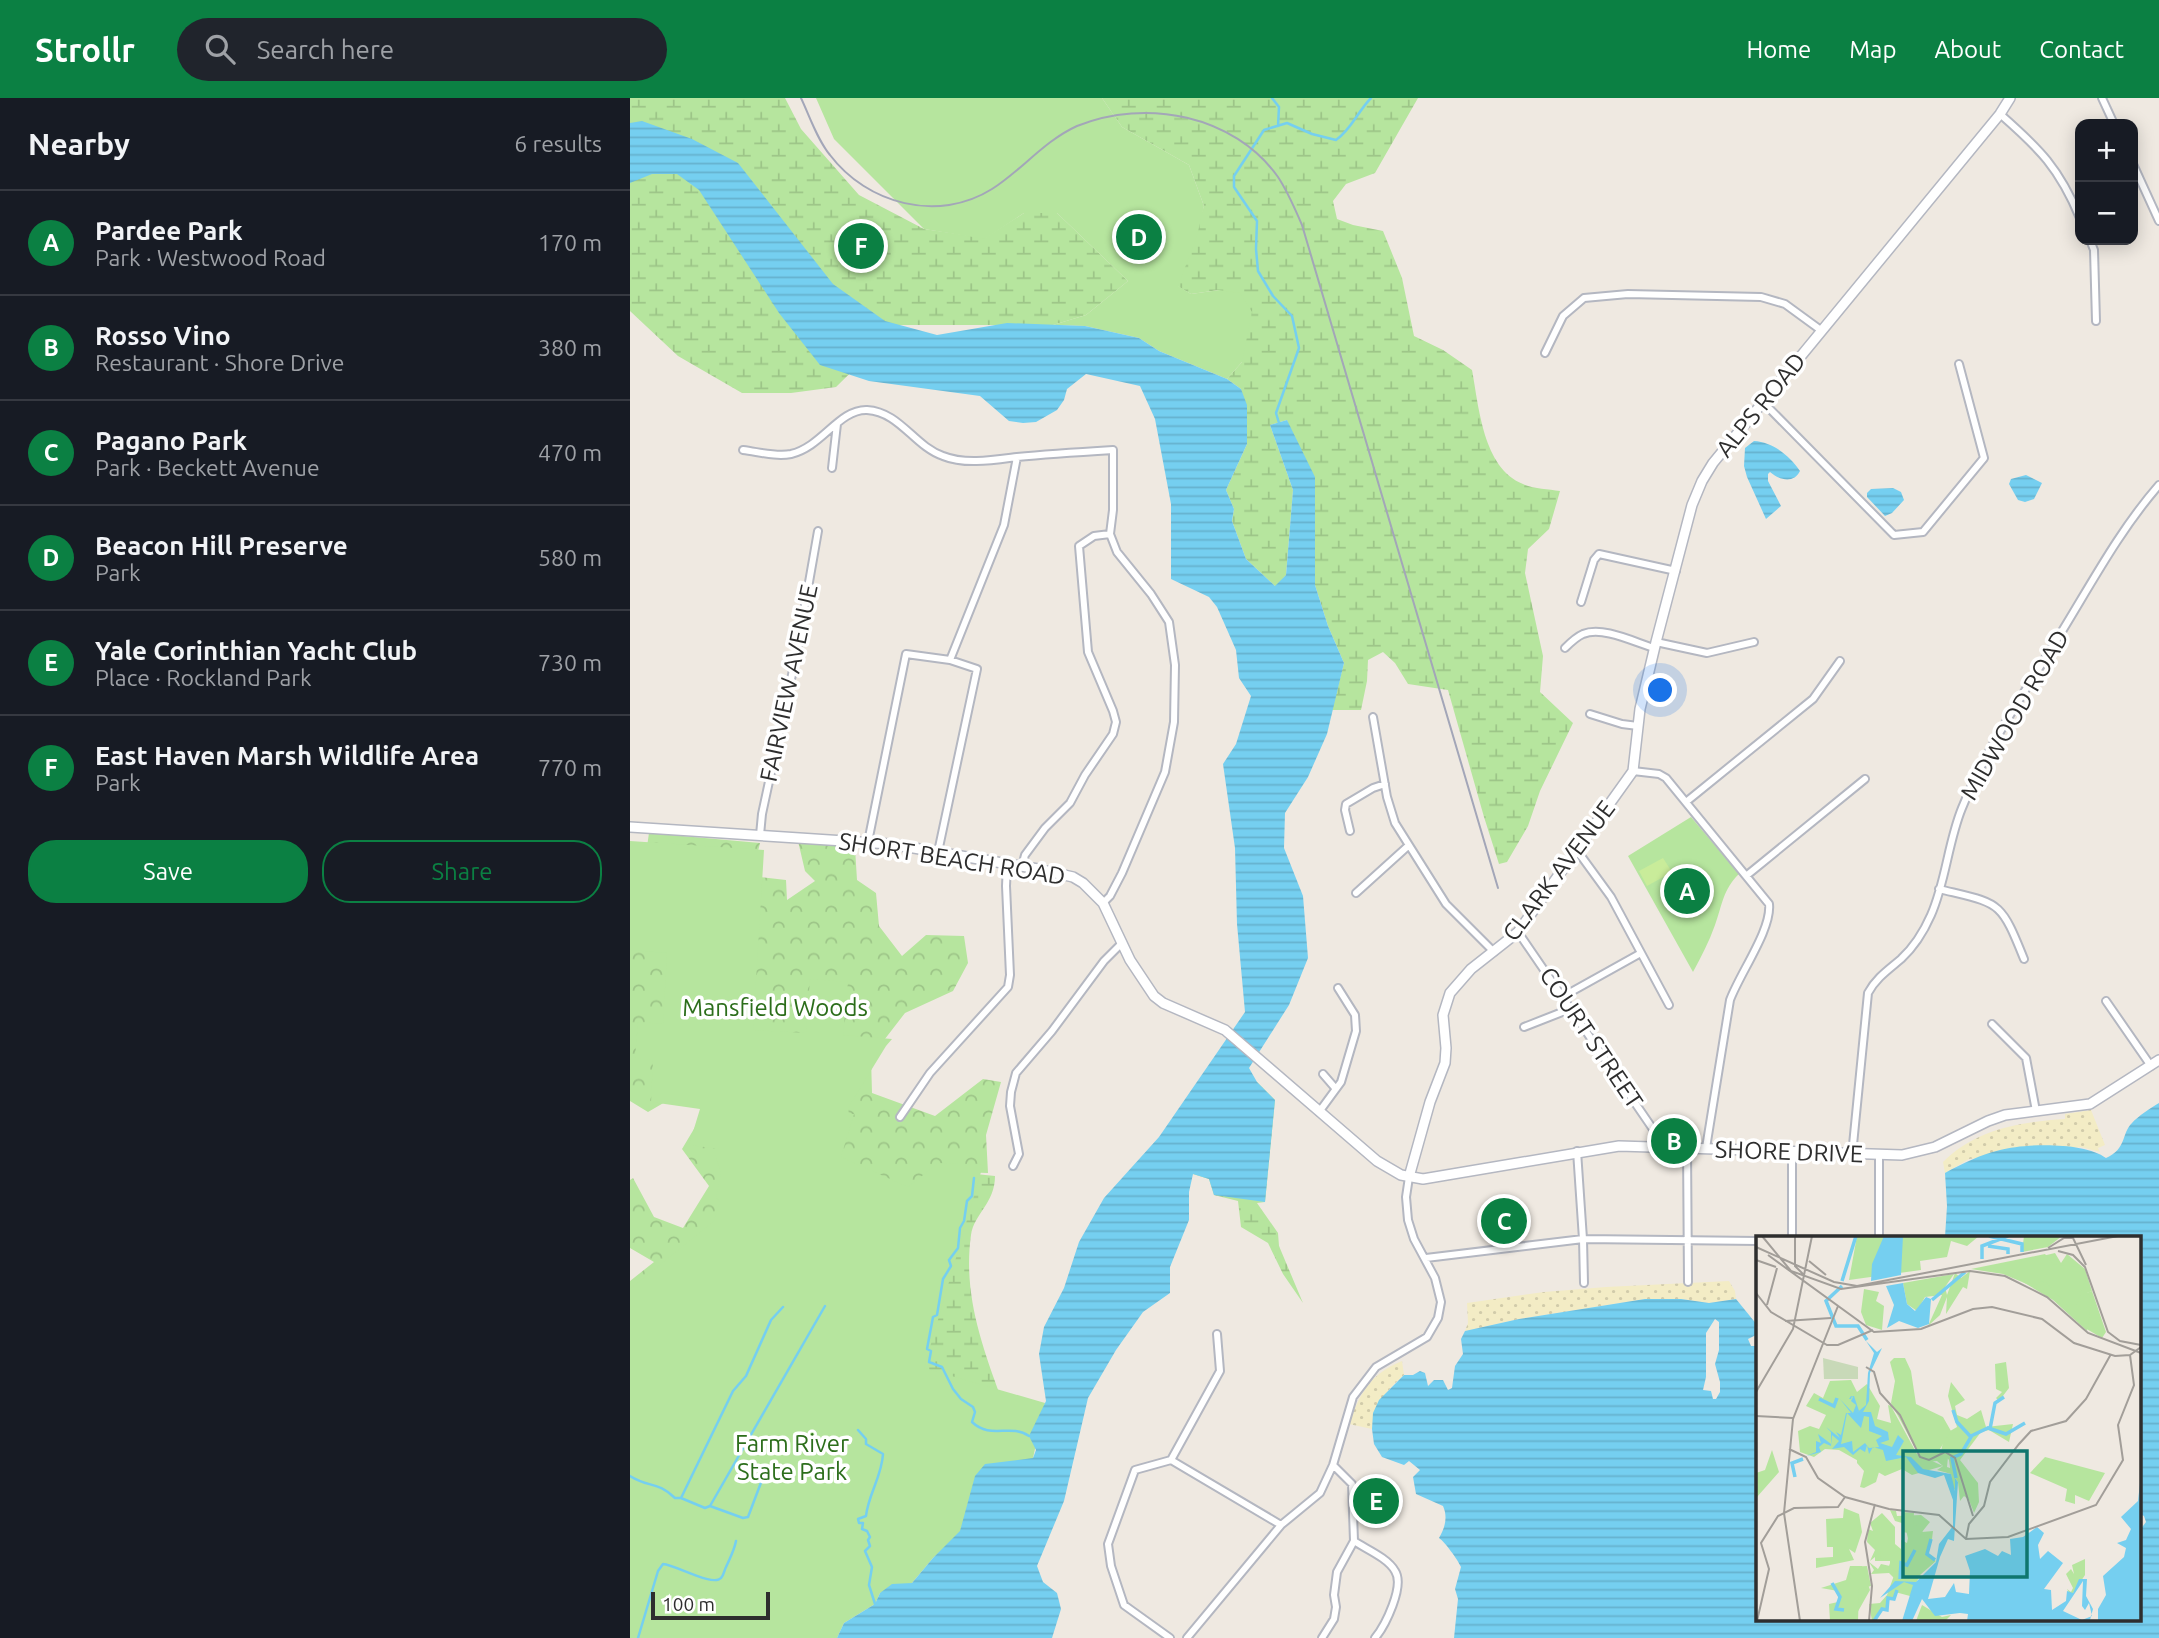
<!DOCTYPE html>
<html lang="en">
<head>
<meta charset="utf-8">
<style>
	:root { --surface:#171b24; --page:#20242c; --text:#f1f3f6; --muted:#9ea1a6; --line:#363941; --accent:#0b8043 }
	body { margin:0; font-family:Ubuntu,sans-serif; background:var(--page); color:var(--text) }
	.controls { position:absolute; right:21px; top:21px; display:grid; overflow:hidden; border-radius:14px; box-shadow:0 4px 18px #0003 }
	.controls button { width:63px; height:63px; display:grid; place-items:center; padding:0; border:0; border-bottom:2px solid var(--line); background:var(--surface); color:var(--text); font:35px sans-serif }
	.scale { position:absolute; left:21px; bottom:18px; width:119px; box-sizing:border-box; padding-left:7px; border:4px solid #2e2e2e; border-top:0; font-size:19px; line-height:24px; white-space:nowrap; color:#2e2e2e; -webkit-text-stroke:5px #fff; paint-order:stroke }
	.you { position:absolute; left:1031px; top:593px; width:24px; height:24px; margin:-18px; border:5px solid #fff; border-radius:50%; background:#1a73e8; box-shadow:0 0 0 10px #1a73e833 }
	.badge { display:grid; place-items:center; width:46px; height:46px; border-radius:50%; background:var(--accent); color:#fff; font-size:23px; font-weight:700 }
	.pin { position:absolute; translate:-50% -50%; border:4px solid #fff; box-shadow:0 2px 7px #0006 }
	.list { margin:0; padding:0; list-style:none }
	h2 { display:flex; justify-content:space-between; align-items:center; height:91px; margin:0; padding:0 28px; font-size:30px }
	h2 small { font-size:23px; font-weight:400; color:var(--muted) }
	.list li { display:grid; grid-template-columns:46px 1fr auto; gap:21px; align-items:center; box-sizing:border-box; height:105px; padding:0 28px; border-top:2px solid var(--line) }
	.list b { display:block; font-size:26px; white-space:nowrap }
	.list p { margin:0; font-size:23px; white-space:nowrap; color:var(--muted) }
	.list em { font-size:23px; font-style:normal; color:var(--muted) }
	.actions { display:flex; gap:14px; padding:21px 28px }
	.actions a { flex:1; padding:16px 0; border:2px solid var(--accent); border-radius:28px; text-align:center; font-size:24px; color:var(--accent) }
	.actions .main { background:var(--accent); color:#fff }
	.icon { flex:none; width:38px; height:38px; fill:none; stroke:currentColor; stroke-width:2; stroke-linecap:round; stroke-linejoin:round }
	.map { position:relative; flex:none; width:1529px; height:1540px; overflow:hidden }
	header { display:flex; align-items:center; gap:42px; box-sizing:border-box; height:98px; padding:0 35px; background:var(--accent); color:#fff }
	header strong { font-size:33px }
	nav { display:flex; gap:38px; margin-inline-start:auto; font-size:24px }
	.search { width:490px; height:63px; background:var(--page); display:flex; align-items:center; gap:18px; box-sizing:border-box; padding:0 24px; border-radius:38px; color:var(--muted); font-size:26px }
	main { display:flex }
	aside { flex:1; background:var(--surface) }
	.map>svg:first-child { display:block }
</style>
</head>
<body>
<header>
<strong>Strollr</strong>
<div class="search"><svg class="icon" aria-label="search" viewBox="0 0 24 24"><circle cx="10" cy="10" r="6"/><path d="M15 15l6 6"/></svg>Search here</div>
<nav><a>Home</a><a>Map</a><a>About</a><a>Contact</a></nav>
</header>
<main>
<aside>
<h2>Nearby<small>6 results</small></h2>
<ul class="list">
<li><span class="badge">A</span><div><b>Pardee Park</b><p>Park · Westwood Road</p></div><em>170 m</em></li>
<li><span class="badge">B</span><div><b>Rosso Vino</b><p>Restaurant · Shore Drive</p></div><em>380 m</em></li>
<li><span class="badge">C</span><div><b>Pagano Park</b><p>Park · Beckett Avenue</p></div><em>470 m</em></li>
<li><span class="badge">D</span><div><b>Beacon Hill Preserve</b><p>Park</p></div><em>580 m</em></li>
<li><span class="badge">E</span><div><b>Yale Corinthian Yacht Club</b><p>Place · Rockland Park</p></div><em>730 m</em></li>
<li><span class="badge">F</span><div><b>East Haven Marsh Wildlife Area</b><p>Park</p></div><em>770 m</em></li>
</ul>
<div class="actions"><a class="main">Save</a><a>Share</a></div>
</aside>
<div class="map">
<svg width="1529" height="1540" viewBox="0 0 1529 1540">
	<defs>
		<pattern id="forest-crowns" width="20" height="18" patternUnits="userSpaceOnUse" patternTransform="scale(1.75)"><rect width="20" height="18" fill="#b6e59e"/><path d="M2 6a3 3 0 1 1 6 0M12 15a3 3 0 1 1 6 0" fill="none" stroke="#9dc588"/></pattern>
		<pattern id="wetland-marsh" width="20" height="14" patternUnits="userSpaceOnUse" patternTransform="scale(1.75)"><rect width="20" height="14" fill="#b6e59e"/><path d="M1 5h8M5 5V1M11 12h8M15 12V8" fill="none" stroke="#9dc588"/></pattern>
		<pattern id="sand-dots" width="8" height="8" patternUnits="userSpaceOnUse" patternTransform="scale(1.75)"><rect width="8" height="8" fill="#f3ecc5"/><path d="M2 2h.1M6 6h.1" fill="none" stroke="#d1cbaa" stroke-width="1.8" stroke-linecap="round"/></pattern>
		<pattern id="water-rules" width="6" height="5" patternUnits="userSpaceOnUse" patternTransform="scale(1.75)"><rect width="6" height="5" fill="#75cff0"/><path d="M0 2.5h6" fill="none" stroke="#66b2ce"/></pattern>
	</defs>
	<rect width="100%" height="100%" fill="#efe9e1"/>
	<path fill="url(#forest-crowns)" d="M19,735L130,745L122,778L156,782L157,802L185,783L175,773L168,743L225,750L227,782L246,795L249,828L272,858L296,837L334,838L338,865L323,893L275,915L241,959L242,995L305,1018L353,981L371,984L356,1037L358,1075L327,1074L39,1540L0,1291V1183L24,1164L0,1150V1082L3,1080L24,1119L53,1130L79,1088L52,1051L83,999L54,993L18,1014L0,1003V776L14,769Z"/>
	<path fill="url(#wetland-marsh)" d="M0,0H155L171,31L229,97L294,131L355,140L394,115H427L498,183L456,217L423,227H269L206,289L161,295H112L48,258L0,213Z
		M472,0H788L745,75L716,86L703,103L707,121L723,127L753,133L772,180L784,238L813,252L842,272C849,309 853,370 893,386C904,391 918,391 930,393L919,431L898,451L895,475L913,558L910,594L943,625L910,693L898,728L877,764L869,766L854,719L818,592L778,586L765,565L753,554L738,562L737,583L731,612H702L714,565L698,528L685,487V436L657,322L640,327L663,392L656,477L646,489L616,461L602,423L604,411L596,392L617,346L611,291L597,281L612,264L589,192L561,196L547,188L574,108L559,67L492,29Z
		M627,984L645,1002L635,1104L627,1105L648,1135L649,1148L673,1205L653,1176L638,1145L611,1129L608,1103L584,1097L579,1081L563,1076Z
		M336,1075L365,1078C365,1105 344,1116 341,1137C333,1194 351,1245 370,1297L407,1314L402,1332L376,1327L266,1282Z"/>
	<path fill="url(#sand-dots)" d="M1461,1012L1475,1047L1468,1050L1470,1054L1451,1049L1339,1061L1315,1075L1313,1064C1346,1031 1390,1024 1435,1021V1016Z
		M1099,1183L1105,1193L1106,1201L1079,1205L1051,1201H1015L889,1221L835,1233L838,1225L837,1205L914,1194L976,1189Z
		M772,1263L774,1277C757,1291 744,1308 742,1331L719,1326C730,1295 740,1276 772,1263Z"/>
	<path fill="#b6e59e" d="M186,0H472L492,29L559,67L574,108L567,138L548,188L561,196L589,192L610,195L622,214L612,264L597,281L529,253L509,240L455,228L423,227L456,217L498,183L427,115H394L355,141L294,131L204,41Z
		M1061,719L1109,776C1093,791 1092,808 1085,827C1079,844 1071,859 1063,874L998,758Z
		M0,743L134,752L123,932L176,935L180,881L218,884L213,937L262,941L256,948L218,1010L219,1016H224L211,1059L278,1089L308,1065L353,1067L294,1270L415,1305L403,1360L331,1435L303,1460L282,1485L250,1495L245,1506L214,1525L207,1540H0V1191L84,1123L90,1103L86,1100L91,1075L85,1056L90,1051L59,1047L70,1011L21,1004L23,962L5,960L8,924L33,926L37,855L0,852Z
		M888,1108L891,1133L860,1137L858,1112Z"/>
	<path fill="#c9ec9a" d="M1033,760L1042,774L1017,788L1009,773Z"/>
	<path fill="url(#water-rules)" fill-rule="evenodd" d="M12,23L62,41L108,65L203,186L255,223L307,237L377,225L455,228L509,240L529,253L597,281L611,291L617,307V346L596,392L604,411L602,423L616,461L645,488L656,477L663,392L640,327L657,322L685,379V487L698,528L714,565L697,636L678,679L655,715L654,750L673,798L678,860L659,907L619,970L627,984L645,1002L635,1104L584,1097L579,1081L563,1076L559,1094V1122L540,1169V1195L513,1214L486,1252L458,1300L434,1403L407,1468L413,1484L427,1495L431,1511L422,1540H207L214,1525L245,1506L250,1495L262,1486L282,1485L303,1460L330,1433L345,1378L355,1366L403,1360L406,1352L399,1338L416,1303L409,1256L414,1229L434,1190L449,1144L474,1100L529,1039L615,914L607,826L605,750L593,666L606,646L621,598L609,580L606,552L587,509L579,499L541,481V406L525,321L510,288L456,276L437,291L434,302L427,312L406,324L393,325L379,323L350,298L239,283L190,267L149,215L69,92L47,76H22L0,85V25Z
		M1124,343C1143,344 1160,358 1170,373C1164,386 1149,382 1140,374L1138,376V383L1151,408L1136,421L1117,379L1114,368L1115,350Z
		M1396,377L1412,385L1404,401L1395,404L1388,402L1379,386L1381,381Z
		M1263,390L1271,394L1274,402L1262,415L1255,418L1237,399V395L1241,391Z
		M1529,1005V1540H824L828,1501L825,1491L831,1469C828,1462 815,1444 809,1440C815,1430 818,1419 813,1408L786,1396L783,1379L790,1372L779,1363L774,1367L752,1359L744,1346L742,1331L743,1315L749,1302L774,1277H783L790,1273L795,1275L798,1288L804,1282H813L818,1292L822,1290L825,1268L833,1256L831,1241L835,1233L889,1221L1015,1201H1051L1079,1205L1106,1201L1128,1228V1236L1118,1241L1121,1248H1128V1521H1510V1432L1516,1424L1514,1418L1510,1416V1139H1315L1317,1108L1315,1075C1333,1065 1350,1057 1370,1052C1396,1045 1455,1044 1476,1060C1497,1051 1491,1036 1502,1025C1507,1019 1522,1009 1529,1005ZM1085,1221L1089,1224V1252L1085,1266L1090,1284V1294L1086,1301H1083L1081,1293L1073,1292L1076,1279V1235Z"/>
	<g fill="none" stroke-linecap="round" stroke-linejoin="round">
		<path stroke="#75cff0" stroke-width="2.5" d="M642,0L649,9L648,28
			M649,325L646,315L669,250L662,218L643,198L628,173L626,151L627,123L604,89V78L634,32L657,25L682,36L706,42C721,32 728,13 741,0
			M344,1080L342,1098L337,1103L334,1123L330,1130L328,1150L319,1162L321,1168L313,1181L307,1217L303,1219L297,1251L301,1253L299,1264L312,1269L323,1291L331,1301L343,1309L345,1314L342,1324C361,1342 380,1325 399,1338
			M228,1332L236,1341V1346L253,1356C252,1378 238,1397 236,1418L228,1421L229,1425H233L232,1431L237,1433L240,1439L238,1442L240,1448L235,1453L242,1469L239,1487L245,1506
			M0,1378C19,1390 28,1383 45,1400H51L103,1293L116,1278L141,1222L153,1209
			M51,1400L75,1410L80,1408L195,1208
			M80,1408L113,1420L118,1419L132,1382
			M8,1540L28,1473L33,1466C46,1467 83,1489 91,1480C94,1477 94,1473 96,1469C100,1460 104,1453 106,1443"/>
		<defs>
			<path id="street" d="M1472,0L1484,26
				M1370,16C1410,51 1429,70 1450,120
				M1503,66L1529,123
				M1460,142L1464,152L1466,223
				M915,255L933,218L954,200L998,196L1131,199L1155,206L1192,233
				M1133,304L1264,437L1293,434L1354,360L1329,266
				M113,352C129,354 146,359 161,356C192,349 209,311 237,312C270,314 284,348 313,358C335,367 364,362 387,359C419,356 451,354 483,352V412L480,436L487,454L521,496L539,524L545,567L544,624L535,674L492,775L480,798L473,805
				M202,370L207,326
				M951,504L964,462L969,456L1046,473
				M1026,544L1077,555L1124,544
				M935,550C940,545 946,539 953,536C973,528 1004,544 1024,550
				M320,562L374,427L387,359
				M960,616L992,626L1008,628
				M743,619L757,699L765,725L816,806L864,854
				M1003,673L1029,676L1036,680L1139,806C1142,831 1110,875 1100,902L1076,1050
				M1056,704L1183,601L1210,563
				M720,733L715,712L716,706L743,690L755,686
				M130,737L132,716L166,558L188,433
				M238,744L276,556L320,562L347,571L308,754
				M946,751L981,799L1039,907
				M392,768L395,757L415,730L440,705L455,677L483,636L486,624L483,613L458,554L449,448L464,438L480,436
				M1116,778L1235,681
				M1309,791C1370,806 1370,801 1394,861
				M726,795L778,748
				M888,834L1027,1037L1029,1048
				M932,899L1011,855
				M1476,903L1521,968
				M1362,926L1396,960L1406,1013
				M894,929L940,911
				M693,976L706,991
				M689,1014L711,984L726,933L725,917L708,890
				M270,1019L300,975L378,889L380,877L376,788L377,766
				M1057,1049L1058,1184
				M947,1053L953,1141L954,1185
				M1162,1054V1139
				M1222,1057L1238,895C1246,880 1258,872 1271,861C1284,849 1294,833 1301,817C1316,783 1318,744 1332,710C1356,651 1393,596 1426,543C1459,490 1488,434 1529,387
				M383,1068L389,1056L380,1008L381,994L386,975L422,933L474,863L492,845
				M1249,1139V1057
				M796,1160L953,1141L1128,1143
				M541,1362L590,1273L587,1236
				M541,1362L651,1427
				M703,1367L722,1386L724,1443C736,1451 758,1460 765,1473C775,1488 755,1528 745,1540
				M540,1540L494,1507L481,1468L478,1446L505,1372L541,1362
				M557,1540L651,1427L690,1395L703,1367L723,1299L746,1269L797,1239L808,1220L811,1204L805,1180L784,1141L778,1122L776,1099L779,1079
				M692,1540L704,1521L706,1509L704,1497L707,1474L724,1443"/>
			<path id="secondary" d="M0,729L260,746L408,771L443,779L453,785L473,805L500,862L524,898L533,905L595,932L747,1063L771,1077L793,1081L989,1048L1272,1057L1305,1049L1358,1023L1375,1017L1460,1006L1529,962
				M779,1079L800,1004L815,965L816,950L813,917L820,895L841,871L888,834L1003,673L1010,611L1026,544L1062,407L1072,383L1083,365L1370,16L1380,0"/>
		</defs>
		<use href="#street" stroke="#b4b7c1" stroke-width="10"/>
		<use href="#secondary" stroke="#b4b7c1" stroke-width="12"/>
		<use href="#street" stroke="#fff" stroke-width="6"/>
		<use href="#secondary" stroke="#fff" stroke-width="9"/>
		<path stroke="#a3a6b8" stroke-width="2" d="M171,0C180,19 187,41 200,57C237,106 308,125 362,91C392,72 414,43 447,28C516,0 604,17 648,79C658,94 665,111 672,127L868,790"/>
	</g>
	<g text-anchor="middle" stroke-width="7" stroke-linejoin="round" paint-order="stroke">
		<g font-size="24" fill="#2e2e2e" stroke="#fff">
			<text transform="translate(1131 307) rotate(-51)" y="8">ALPS ROAD</text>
			<text transform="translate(159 585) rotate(-78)" y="8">FAIRVIEW AVENUE</text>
			<text transform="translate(1385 617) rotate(-60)" y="8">MIDWOOD ROAD</text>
			<text transform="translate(322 761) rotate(9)" y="8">SHORT BEACH ROAD</text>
			<text transform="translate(929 773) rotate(-53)" y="8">CLARK AVENUE</text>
			<text transform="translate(961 940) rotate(56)" y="8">COURT STREET</text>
			<text transform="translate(1159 1054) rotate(2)" y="8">SHORE DRIVE</text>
		</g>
		<g font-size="24" fill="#2c6e1b" stroke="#fff">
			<text x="145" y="918">Mansfield Woods</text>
			<text x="162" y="1354">Farm River<tspan x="162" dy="28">State Park</tspan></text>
		</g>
	</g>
	<g transform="translate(1126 1138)">
		<rect width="385" height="385" fill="#efe9e1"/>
		<path d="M336,55L350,96L346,102L329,92L333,76L330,57Z" fill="#b6e59e"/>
		<path d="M268,0H306L292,11L266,16ZM299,17L305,27L311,18L329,33L336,55L331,57L336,63L331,95L297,64L267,46V36L275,31L266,30V25ZM214,35L208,71L211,53L207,51L190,78L191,61L184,79L172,90L186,59L169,61L161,75L151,68L147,47L198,38L189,51L191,59L199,37L205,42ZM108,53L123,56L120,65L128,70L126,94L110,89L105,76ZM88,272L103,278L106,296L99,317L93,313L98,324L60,332V322L77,321V311H71L70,283L87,282ZM134,274L140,275L141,280L165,279L174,286L166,296L177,295L176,303L138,342L133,337L115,338L118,334L113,326L122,333L125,328L134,330V325H119V321L114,325L119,314L111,306L112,293L117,295L114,287L126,277L139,291V308L145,313V304L151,307L153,297L146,296V287L139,285ZM94,330H106L114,354L100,379L82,355L65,352L90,344Z" fill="#b6e59e"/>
		<path d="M289,18L297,28L326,32L330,43L320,71L314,73L291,47L281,44L284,46L278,51L247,38L215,33ZM95,144L101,156L111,148L124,170L121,183L135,187L132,169L135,170L161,218L187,230L156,239L146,233L129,240L83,214L69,213L58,221L44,216L42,195L54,190L63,193L70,179L50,170L58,157L67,162L74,145ZM195,146L209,164L199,170L201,179L211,183L225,174L230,191L257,188L253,206L233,194L225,196L204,224L222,247L223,266L218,277L213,264L208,260L204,265L202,246L199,242L200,254L197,253L193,224L185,215L189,198L201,191L192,160ZM16,214L23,236L1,261L0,237L9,234ZM329,323V339L317,357H313L311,353L315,356L317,352L310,338L315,333L318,338L316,329ZM166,369L186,381L195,379L189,385H160Z" fill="#b6e59e"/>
		<path d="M67,122L102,131V143H68Z" fill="#c8d9b8"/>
		<path d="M101,0H223L211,10L195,5L191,21L164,25L165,34L93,44ZM138,122H149L155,135L160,168L187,181L195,195L184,213L192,221L191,231L197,233L195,238L181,234L187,230L181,225L171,226L163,219L135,167L139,145L134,126ZM250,126L253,152L243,165L240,162L246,156L240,153L239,128ZM111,209V215L117,211L129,216L120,246L108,252L104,251L108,235L101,227V214L108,216ZM289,221L349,237L333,265L319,259V268L309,265L311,253L274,237ZM146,276L158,277L157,291L164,287L168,292L164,301L175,302L171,318L180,325L164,339L154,360L139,356L138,363L132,362L131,374L126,373L116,385L113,368L124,367L131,359L140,334L132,333L135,324L124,322L125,314H144L153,307ZM111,330L115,350L103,353L102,385H74L73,368L82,366L83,355L95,343L94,331Z" fill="#b6e59e"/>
		<path d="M128,0H147L145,39L115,45L116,28ZM147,47L151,68L159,75L170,61L175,63L173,88L162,92L143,85L131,92L138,69L130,50ZM110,105L121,116L126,112L114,137L113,165L107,176H115L119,190L132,196L133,204L124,207L136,211L142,199L148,205L140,219L155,221L167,233L195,238L199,255V242L202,246L198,305L192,303L184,321L172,363L189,361L198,347L200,356L213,358L214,335L209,320L229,313L242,320L246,315L255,319L254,303L267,301L281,291L288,297L282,309L284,323L292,315L307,327L288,353L295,354L296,374L310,365L311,355L317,357L323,343H331L330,360L337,373L334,384L211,385L212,378L204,377L179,380L166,363L156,385H146L157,349L148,346L124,362L139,345L160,346L180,326L183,308L197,290V264L188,239L179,242L162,237L150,221L130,225L127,214L117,211L113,218L111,209L109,216L104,213L97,219L88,211L76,213L83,205L76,199L75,210L68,207L63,211L65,216L50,220L60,216V205L65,207L62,198L75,208V196L70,191L84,202L80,196L85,199L90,177H95L84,163L97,177L100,169L95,165L97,161L96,160L95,163H93L95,160H98L103,175L98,179L110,169L112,137L118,117ZM91,177L105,192L108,180L113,181V195L126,200L120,204L123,211L113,212L109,207L97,216L96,205L85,208ZM327,345L326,370L329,374L333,367L336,380L326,384L307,375ZM385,238V385H342V373L350,359L347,340L368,321L370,312L361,307L370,304L375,293L365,281L382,265Z" fill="#75cff0" fill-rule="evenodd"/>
		<path fill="none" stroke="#75cff0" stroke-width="3.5" d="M233,0L266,8V16M232,10L252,13V18M226,23V10L252,0M86,45L100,0M86,50L70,65L80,90H102L111,104M176,64L209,36M63,163L78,170L81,162M197,174L201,186L215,201L205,218L196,222L200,242M234,193L239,167L248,161M215,200L232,192L250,198L269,187M39,241L36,227L47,223M175,303L171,318L179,324M144,343L145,327L151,329L159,314M76,347L84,361L80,373L88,374M118,385L126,373L131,374L132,362L138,363L141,354"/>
		<path fill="none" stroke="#a29e99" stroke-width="2" d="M6,0L35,35L85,53L214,35L249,40L291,61L332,97L385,117M39,0V30L48,39M0,11L78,46L101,50L362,0M292,12L308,2H317L330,29M302,15L317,19L329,31L352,96L364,105L385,109M12,19L118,96L165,93L217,73L236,71L286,83L318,107L359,120L374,119L385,111M0,24L20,31M53,25L70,39M0,57L15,76L71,109H82L117,94M11,69L21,32M29,85L75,82M110,131L118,136L124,157L144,179L164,221L173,224L189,216L199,222L217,280M0,156L37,93L56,0M0,180L37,182M33,213L50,221L62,242L89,261L133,273L183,279L210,303L252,301L340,269L367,224L362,189L378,149L374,119M28,277L44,385M28,277L37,183L82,70M210,303L213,288L228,270L234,246L263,208L275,195L310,185L330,163L355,118M1,385L13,333L5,307L22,280L38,272L82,271L89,261M113,385L116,350L109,306L119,268"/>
		<path fill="#0f766e" fill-opacity="0.15" stroke="#0f766e" stroke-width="3.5" d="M147,215H271V341H147Z"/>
		<rect width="385" height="385" fill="none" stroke="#2e2e2e" stroke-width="3.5"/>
	</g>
</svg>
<div class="controls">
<button>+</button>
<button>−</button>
</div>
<div class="scale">100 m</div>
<div class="you"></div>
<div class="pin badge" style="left:1057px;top:793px">A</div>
<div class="pin badge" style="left:1044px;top:1043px">B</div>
<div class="pin badge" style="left:874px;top:1123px">C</div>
<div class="pin badge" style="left:509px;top:139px">D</div>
<div class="pin badge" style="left:746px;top:1403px">E</div>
<div class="pin badge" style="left:231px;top:148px">F</div>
</div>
</main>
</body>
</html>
